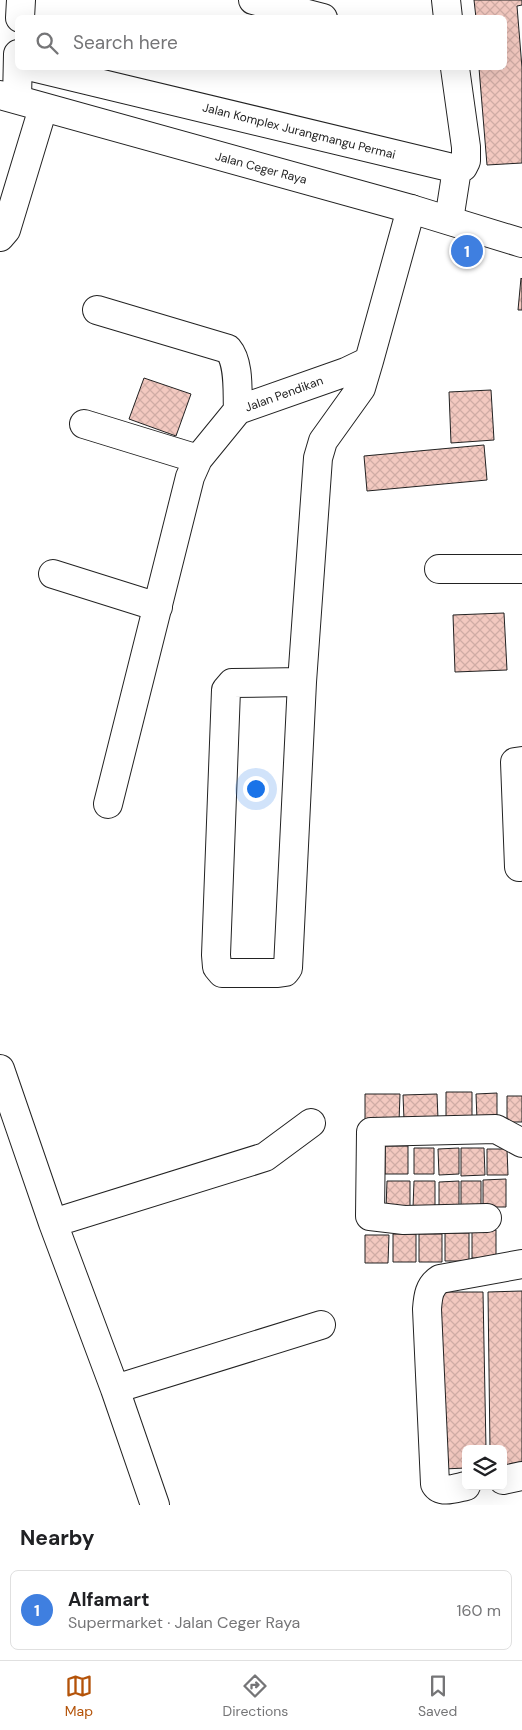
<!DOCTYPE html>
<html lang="en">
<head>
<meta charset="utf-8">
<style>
	:root { --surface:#fff; --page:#f2f2f2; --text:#202124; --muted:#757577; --line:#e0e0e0; --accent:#b45309 }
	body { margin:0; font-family:"DM Sans",sans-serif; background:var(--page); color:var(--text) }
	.controls { position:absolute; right:15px; bottom:15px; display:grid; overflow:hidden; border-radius:8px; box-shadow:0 5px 20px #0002 }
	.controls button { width:45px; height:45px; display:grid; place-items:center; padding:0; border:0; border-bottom:1px solid var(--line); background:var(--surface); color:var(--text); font:25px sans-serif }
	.you { position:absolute; left:255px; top:788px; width:18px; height:18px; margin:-12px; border:4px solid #fff; border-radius:50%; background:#1a73e8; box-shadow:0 0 0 8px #1a73e833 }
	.badge { display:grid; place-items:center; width:32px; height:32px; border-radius:50%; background:var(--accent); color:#fff; font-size:16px; font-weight:700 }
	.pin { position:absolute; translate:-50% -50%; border:2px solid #fff; box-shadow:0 1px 5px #0006 }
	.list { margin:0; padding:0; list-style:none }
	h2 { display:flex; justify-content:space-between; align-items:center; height:65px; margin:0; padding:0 20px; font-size:21px }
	h2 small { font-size:16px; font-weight:400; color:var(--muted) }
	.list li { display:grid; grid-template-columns:32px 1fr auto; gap:15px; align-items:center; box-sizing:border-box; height:80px; margin:0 10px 10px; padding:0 10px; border:1px solid var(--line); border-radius:8px }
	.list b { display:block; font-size:19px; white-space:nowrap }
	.list p { margin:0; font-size:16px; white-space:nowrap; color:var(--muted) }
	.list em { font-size:16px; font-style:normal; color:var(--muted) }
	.icon { flex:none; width:28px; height:28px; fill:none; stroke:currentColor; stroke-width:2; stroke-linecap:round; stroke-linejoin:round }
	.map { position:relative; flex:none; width:522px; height:1505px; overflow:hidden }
	.search { position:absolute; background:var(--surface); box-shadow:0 5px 20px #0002; left:15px; right:15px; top:15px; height:55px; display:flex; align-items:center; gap:12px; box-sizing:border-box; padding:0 18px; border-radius:8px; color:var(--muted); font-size:19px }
	.sheet { height:155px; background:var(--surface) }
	nav { display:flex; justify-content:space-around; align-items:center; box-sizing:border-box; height:70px; border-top:1px solid var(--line); background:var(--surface); font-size:14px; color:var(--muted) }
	nav a { display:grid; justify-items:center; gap:2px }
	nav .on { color:var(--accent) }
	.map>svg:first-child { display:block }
</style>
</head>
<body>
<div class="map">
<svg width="522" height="1505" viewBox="0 0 522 1505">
	<defs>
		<pattern id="building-cross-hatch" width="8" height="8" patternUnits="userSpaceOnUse" patternTransform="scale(1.25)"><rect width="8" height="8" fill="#f3c9c0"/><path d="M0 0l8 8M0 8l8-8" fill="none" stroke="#d0aca5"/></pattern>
	</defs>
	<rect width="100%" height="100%" fill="#fff"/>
	<path fill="url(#building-cross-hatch)" stroke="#222" d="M474,0H522V5L517,6L522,68V163L487,165L479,68H504V18H476Z
		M521,278L522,279V310H518Z
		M144,378L191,394L176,436L129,419Z
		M491,390L494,440L451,443L449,392Z
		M484,445L487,480L367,491L364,456Z
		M504,613L507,670L455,672L453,615Z
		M446,1092H472V1118H446Z
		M497,1093V1119L477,1120L476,1094Z
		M365,1094H400L399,1122L365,1121Z
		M437,1094L438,1119L404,1120L403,1095Z
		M507,1096H522V1122H507Z
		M385,1146H408V1174H385Z
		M414,1148H434V1174H414Z
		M459,1148V1174L439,1175L438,1149Z
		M461,1148H484L485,1175L461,1176Z
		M487,1149H507L508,1175H487Z
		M506,1179V1207H483V1180Z
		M387,1181H410V1209H386Z
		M414,1181H435V1208H413Z
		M459,1181V1207L439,1208V1182Z
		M461,1181H481V1207H461Z
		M472,1230H496V1259L472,1258Z
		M445,1233H469V1261H445Z
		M393,1234H416V1262H393Z
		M419,1234H442V1262H419Z
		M365,1235H389L388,1263H365Z
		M522,1291V1468H503V1449H490L488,1292Z
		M441,1292H483L486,1449H466V1468L443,1469Z"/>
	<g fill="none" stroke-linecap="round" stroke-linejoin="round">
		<defs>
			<path id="minor" d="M253,0L323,18
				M446,0L448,18
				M20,18L21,0
				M36,68L457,169L463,167L466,161V147L455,68
				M17,99L18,54
				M449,220L457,169
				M0,237L6,230L43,108
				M97,310L228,349C240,363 237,393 238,410
				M238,410L346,372L369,361L411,209
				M84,424L198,459
				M439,569H522
				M53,574L158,607
				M302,682L232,683L226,690L216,955L217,967L222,973H278L285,972L288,968L302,682L318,458L323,441L361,388L369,361
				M108,804L190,477L198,459L238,410
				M519,867L515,762L522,761
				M0,1069L53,1223L115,1389L155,1505
				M487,1218L404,1220L370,1216L371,1132L496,1129L522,1143
				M53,1223L265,1157L311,1123
				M115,1389L321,1325
				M503,1480L522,1476
				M466,1486C456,1488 441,1494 435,1484L427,1309C428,1296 429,1286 440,1279L522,1264"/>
			<path id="major" d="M0,95L411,209L522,243"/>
		</defs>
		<use href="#minor" stroke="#222" stroke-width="30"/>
		<use href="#major" stroke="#222" stroke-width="30"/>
		<use href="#minor" stroke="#fff" stroke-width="28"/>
		<use href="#major" stroke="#fff" stroke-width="28"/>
	</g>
	<g text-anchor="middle" stroke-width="4" stroke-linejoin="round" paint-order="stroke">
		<g font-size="12" fill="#222" stroke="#fff">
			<text transform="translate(299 131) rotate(14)" y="4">Jalan Komplex Jurangmangu Permai</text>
			<text transform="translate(261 168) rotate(15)" y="4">Jalan Ceger Raya</text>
			<text transform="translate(284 394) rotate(-20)" y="4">Jalan Pendikan</text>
		</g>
	</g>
</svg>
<div class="controls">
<button><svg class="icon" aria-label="layers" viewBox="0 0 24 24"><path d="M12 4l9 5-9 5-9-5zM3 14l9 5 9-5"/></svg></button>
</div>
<div class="you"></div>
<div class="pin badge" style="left:467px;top:251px;background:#3f7fe0">1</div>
<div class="search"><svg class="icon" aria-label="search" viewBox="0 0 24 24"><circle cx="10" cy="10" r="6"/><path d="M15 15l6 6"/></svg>Search here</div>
</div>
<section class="sheet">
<h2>Nearby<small></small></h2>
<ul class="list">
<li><span class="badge" style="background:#3f7fe0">1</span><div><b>Alfamart</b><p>Supermarket · Jalan Ceger Raya</p></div><em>160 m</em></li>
</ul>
</section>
<nav>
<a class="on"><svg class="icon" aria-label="map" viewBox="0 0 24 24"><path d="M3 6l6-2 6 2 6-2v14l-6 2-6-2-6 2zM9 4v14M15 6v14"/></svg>Map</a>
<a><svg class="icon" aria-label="directions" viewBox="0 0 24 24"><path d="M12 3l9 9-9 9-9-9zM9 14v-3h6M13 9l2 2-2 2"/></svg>Directions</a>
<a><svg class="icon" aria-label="saved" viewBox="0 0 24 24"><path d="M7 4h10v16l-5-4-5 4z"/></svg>Saved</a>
</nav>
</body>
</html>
